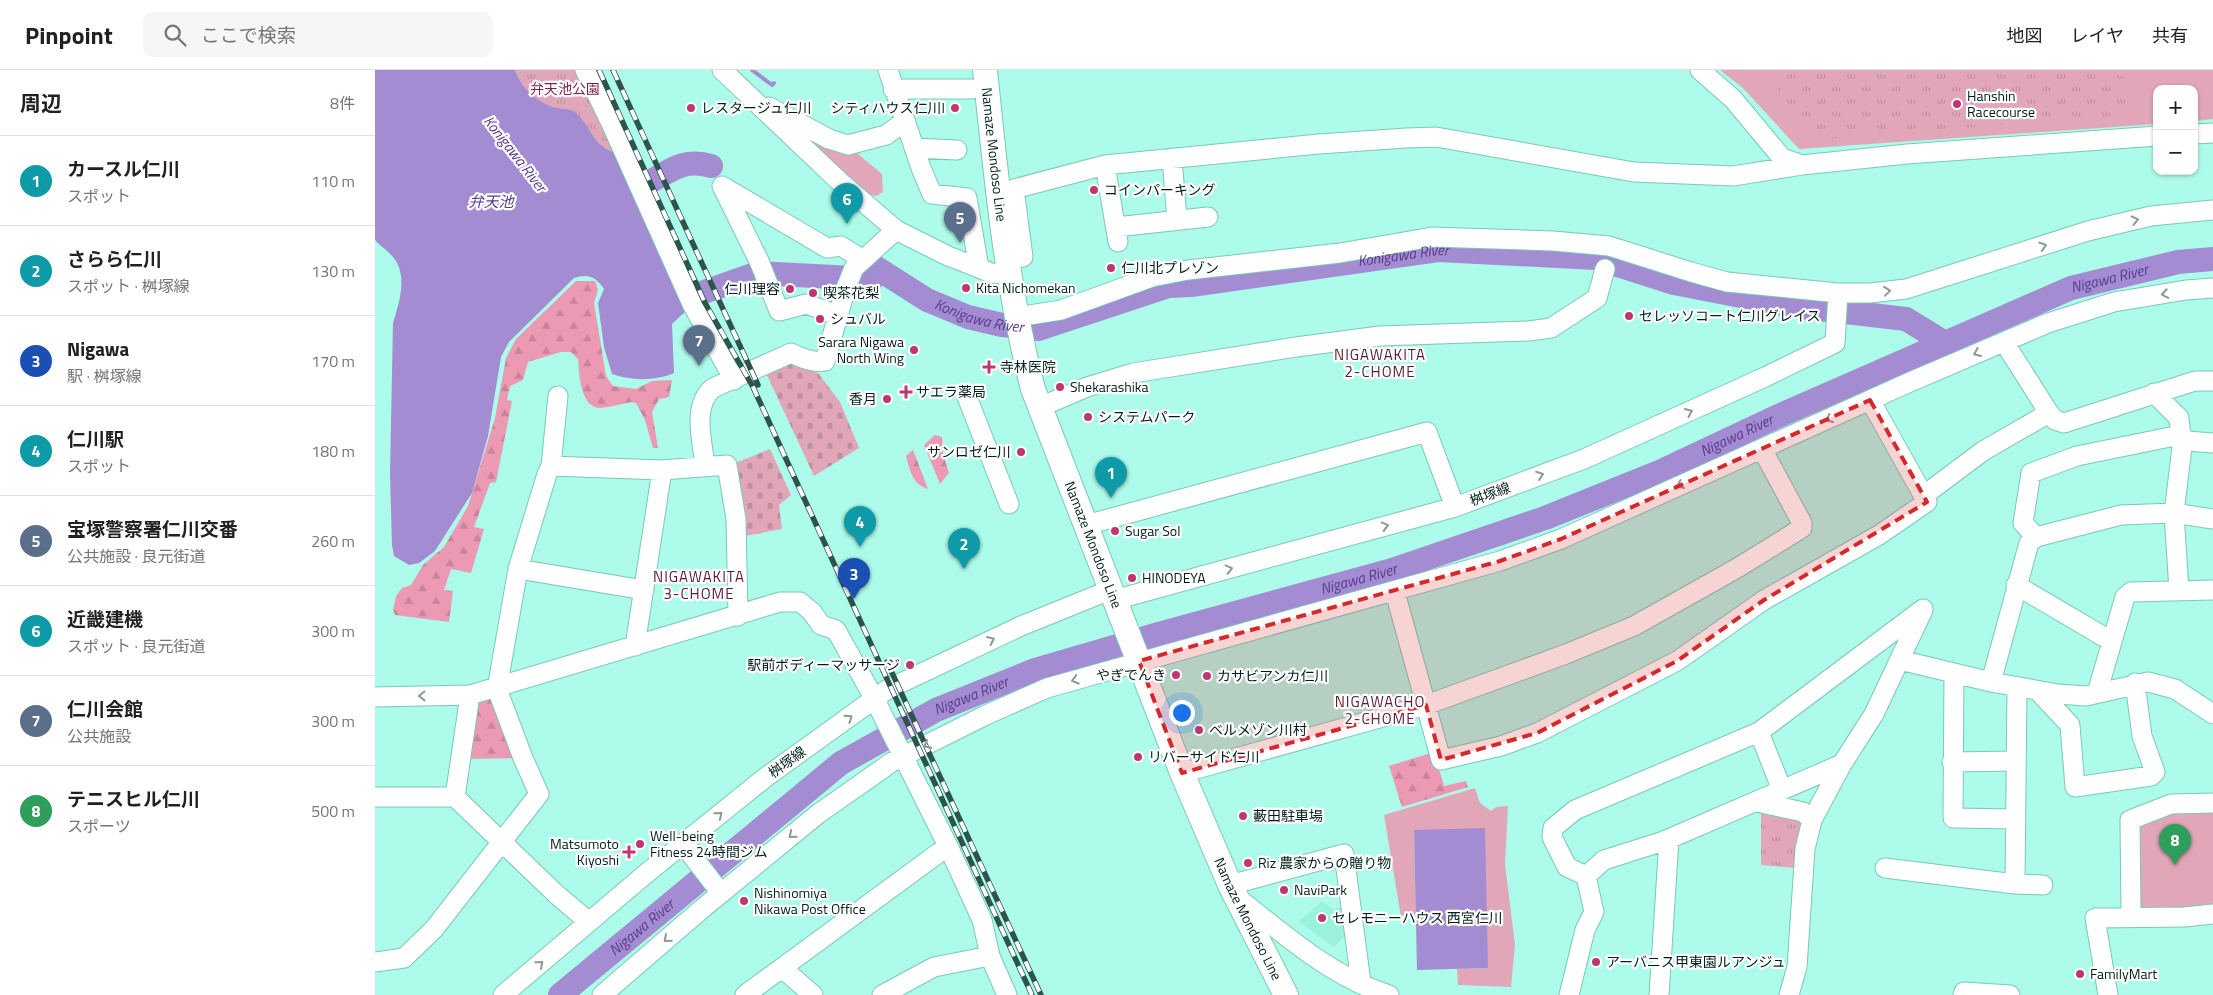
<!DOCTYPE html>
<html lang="ja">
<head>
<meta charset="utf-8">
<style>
	:root { --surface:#fff; --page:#f6f6f6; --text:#202124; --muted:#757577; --line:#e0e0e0; --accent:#1a73e8 }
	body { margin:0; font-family:"Titillium Web","Noto Sans JP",sans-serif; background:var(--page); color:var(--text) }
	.controls { position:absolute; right:15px; top:15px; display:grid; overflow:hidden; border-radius:10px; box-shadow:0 1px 4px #0004 }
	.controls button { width:45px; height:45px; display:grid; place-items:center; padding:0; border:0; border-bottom:1px solid var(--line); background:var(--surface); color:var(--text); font:25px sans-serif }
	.you { position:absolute; left:806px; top:642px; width:18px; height:18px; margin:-12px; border:4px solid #fff; border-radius:50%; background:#1a73e8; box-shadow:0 0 0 8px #1a73e833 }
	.badge { display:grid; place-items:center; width:32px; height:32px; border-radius:50%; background:var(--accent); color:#fff; font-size:16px; font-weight:700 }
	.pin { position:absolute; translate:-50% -41px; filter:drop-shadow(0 1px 2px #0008) }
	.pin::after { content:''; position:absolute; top:26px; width:18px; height:15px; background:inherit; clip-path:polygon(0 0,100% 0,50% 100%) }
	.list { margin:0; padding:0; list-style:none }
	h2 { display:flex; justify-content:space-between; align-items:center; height:65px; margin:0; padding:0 20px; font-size:21px }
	h2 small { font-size:16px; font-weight:400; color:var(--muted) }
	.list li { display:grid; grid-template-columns:32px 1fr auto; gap:15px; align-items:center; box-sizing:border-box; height:90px; padding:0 20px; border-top:1px solid var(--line) }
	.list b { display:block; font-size:19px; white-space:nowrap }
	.list p { margin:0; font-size:16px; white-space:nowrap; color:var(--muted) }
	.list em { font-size:16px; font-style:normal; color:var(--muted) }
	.icon { flex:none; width:28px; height:28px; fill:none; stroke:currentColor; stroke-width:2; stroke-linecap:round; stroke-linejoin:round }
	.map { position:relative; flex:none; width:1838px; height:925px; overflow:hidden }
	header { display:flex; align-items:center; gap:30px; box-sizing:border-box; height:70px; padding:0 25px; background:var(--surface); border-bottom:1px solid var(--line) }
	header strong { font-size:24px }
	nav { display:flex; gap:28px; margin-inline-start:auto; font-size:18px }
	.search { width:350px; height:45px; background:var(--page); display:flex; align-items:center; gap:12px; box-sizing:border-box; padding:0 18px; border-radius:10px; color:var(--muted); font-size:19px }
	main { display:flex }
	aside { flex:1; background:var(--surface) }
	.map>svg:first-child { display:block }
</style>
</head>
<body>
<header>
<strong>Pinpoint</strong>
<div class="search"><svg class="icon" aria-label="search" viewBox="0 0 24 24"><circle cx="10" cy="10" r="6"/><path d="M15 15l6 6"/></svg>ここで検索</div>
<nav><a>地図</a><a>レイヤ</a><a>共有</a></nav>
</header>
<main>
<aside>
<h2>周辺<small>8件</small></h2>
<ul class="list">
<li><span class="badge" style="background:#0f9aa8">1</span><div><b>カースル仁川</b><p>スポット</p></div><em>110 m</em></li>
<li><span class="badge" style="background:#0f9aa8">2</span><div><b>さらら仁川</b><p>スポット · 桝塚線</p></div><em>130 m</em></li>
<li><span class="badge" style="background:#1a4fb4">3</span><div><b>Nigawa</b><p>駅 · 桝塚線</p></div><em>170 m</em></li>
<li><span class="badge" style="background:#0f9aa8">4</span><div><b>仁川駅</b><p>スポット</p></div><em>180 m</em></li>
<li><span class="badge" style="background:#5c6f8a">5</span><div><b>宝塚警察署仁川交番</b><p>公共施設 · 良元街道</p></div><em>260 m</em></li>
<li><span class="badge" style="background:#0f9aa8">6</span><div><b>近畿建機</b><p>スポット · 良元街道</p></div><em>300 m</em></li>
<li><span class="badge" style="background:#5c6f8a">7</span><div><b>仁川会館</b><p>公共施設</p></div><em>300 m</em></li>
<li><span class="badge" style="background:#2e9e5b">8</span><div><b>テニスヒル仁川</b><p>スポーツ</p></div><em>500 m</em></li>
</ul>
</aside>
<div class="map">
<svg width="1838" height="925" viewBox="0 0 1838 925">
	<defs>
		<pattern id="forest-firs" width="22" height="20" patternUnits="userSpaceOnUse" patternTransform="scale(1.25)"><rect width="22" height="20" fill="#ec99b4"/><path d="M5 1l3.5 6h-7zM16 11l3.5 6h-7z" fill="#c9839a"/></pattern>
		<pattern id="cemetery-stones" width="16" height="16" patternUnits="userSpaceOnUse" patternTransform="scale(1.25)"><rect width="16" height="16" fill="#e1a7b9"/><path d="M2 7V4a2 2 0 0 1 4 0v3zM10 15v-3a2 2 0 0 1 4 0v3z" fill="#bf8f9e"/></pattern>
		<pattern id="park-tufts" width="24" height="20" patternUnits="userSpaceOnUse" patternTransform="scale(1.25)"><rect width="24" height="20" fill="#e1a7b9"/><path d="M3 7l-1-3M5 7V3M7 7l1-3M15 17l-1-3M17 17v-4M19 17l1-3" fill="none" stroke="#bf8f9e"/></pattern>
	</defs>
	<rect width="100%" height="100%" fill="#adfbea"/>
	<path fill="#99f1de" d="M947,831L958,839L973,837L977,858L959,877L924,852Z"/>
	<path fill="#e1a7b9" d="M1345,0H1838V49L1819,51V19H1782V54L1424,79L1368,18Z
		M421,57L473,84L482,83L507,104L508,122L501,126L490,124Z
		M1100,718L1105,733L1116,741L1121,737L1133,736L1130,794L1140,875L1136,917L1083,915L1082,899L1113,898L1039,760L1041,847H1026L1009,745Z
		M1838,739V838L1766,841L1761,833L1762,757L1795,741Z"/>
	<path fill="url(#forest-firs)" d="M201,211H220L223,220L219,233L231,306L238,316L261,319L277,311L297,310L294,327L284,329L277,342L283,378H278L270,350L261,333L256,332C246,334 235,337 225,338C205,338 204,302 203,289L196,282H186L153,292L148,310L135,316L132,330L137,331L121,412L115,413L99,457L109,459L96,503L76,499L69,520L78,521L74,552L20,545L18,540L21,526L27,518L36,515L48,495L69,477L93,436L120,348L131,288L141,269Z
		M560,365L567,367L568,384L574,403L565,414L549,375Z
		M538,380L553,419C537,414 535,400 531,386Z
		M121,626L144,688L90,689L99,628Z
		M1059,682L1069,716L1091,711L1093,717L1027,737L1014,696Z"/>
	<path fill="url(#cemetery-stones)" d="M410,289L443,303L465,332L484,378L439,406L391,303Z
		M395,379L416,425L404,435L407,459L365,467L358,394Z"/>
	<path fill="url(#park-tufts)" d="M140,0H201L241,83C217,76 217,56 200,42C195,38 188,39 182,38C163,33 147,19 140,0Z
		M1402,0H1726L1751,8L1750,45L1440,70L1402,41Z
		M1386,741L1427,749L1423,776L1422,798L1386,795Z"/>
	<path fill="#a38cd2" d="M0,0H140C147,19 163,33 182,38C188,39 195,38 200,42C217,56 217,76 241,83L313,239L297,254L299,303C281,311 256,311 237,304L229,277L223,233L229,219C221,207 213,203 199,208L134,272L126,287L113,366L97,423L60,481L44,493L34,495L19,486L17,475L15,403L18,253C24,233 34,204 17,186C12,180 5,176 0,170Z
		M1110,758L1113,898L1042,900L1039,760Z"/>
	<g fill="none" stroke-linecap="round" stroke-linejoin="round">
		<path stroke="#a38cd2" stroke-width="4" d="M377,0L397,15L399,13"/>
		<g stroke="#a38cd2" stroke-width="24">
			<path d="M241,121C248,120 255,120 261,118C290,108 302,86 336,96"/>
			<path id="s1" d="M497,195L552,230L593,247L627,255L663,259L793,216L816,215L1063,180L1221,188L1299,213L1418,236L1531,249L1570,273"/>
			<path d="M309,229L383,203L497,209"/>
			<path id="s2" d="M185,925L466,693L561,640L660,600L780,565L1017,500L1170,448L1282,403L1401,347L1696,218L1803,192L1838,189"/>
		</g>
		<defs>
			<path id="minor" d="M210,0L236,53L318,236L359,310
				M347,0L464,111L521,160L573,186L604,198L616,203L635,204
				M513,0L546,98L557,124L592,128L604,198
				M1325,0L1358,29L1407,88L1427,95L1532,84L1782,66
				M518,19H597
				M394,37L454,69L473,75L511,65L530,51
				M1819,64L1838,63
				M539,78L582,80
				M797,88L802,150
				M730,95L743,172
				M741,157L833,147
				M633,189L648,187L639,119L730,95L944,74L1031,68L1061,67L1259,102L1358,106L1427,95
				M463,245L431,234L404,241L384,191L347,116L452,178L466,176L488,190
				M642,247L686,240L777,207L813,200L965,183L1057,167L1178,171L1234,176L1316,202L1352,212L1463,223H1495L1531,219L1713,161L1776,146L1838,140
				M1629,272L1674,343
				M1779,323L1804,348L1807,377L1799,443L1804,521
				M592,327L634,434
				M665,337L712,317L758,303L921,277L1005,266L1154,261L1176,258L1222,228L1230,199
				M330,395C327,371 317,335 338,318L416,283C427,288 438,293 450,291L471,218L479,198L521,160
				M176,396L183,326
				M1548,426L1608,381L1674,343L1680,350L1689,353L1820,311H1838
				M711,455L1052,362L1080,437
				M1661,467L1648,453L1656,403L1702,386L1805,365L1812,371L1838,373
				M143,499L269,520
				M1641,515L1736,571
				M1020,522L1066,690L1126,676L1162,663L1302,591L1389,530L1504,465L1552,432L1495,330
				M739,530L1080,437L1209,389L1390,307L1460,273L1463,223
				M260,576L287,400
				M1525,590L1616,612L1683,624L1711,626L1773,612L1800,619L1838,644
				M1579,603L1578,748L1641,749
				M1616,612L1654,473L1661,467L1746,445L1799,443L1838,449
				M1664,622L1695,655L1700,717L1776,706L1780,702L1767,666L1760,613
				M1722,623L1750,527L1756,522L1838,520
				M95,625L80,727L181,824L214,852
				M0,627L95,625L405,532H425L437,542L446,555L461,560L500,630L573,776L607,850L615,886L632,925
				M1384,662L1407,720
				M1577,692L1641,691
				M807,703L1051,635L1191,584L1259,556L1364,497L1427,458V453L1387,379
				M0,727H80
				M1382,732L1428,742L1437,750
				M308,774L346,823
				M1510,798L1640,814L1668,815
				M1211,806L1192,797L1177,767L1178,758L1200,740L1384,662L1548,539
				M1211,806L1229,790L1289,771L1467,694
				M1640,814L1642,617
				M855,815L969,784L986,913
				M864,829C911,866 957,907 1014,925
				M1756,846L1755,750L1796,734L1838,733
				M0,892L29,888L59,859L164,724L148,688L122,619L143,499L172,404L176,396L287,400L352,395L361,449L363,546
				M407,898L438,925
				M128,925L273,802L391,707L513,619L646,556L735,520
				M227,925L328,838L443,744L517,692L611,645L672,618L1125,491L1186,469L1535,312L1673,253L1739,232L1811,220L1838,218
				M370,925L573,776
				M507,925L559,897L615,886
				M1194,925L1210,860L1219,842L1211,806
				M1284,925L1294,769
				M1414,925L1422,897L1430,779L1437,750L1467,694L1499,644L1548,540
				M1588,925L1589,922L1635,925
				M1733,925L1720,848L1810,847L1838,844"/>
			<g id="major">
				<path id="s3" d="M610,0C621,107 631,215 658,319L807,703L855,815L911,925"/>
			</g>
		</defs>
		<use href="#minor" stroke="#7bc8b7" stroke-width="21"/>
		<use href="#major" stroke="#7bc8b7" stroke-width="26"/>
		<use href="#minor" stroke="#fff" stroke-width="19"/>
		<use href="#major" stroke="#fff" stroke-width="24"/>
		<defs>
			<path id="rail" d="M224,0L330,233L378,317L657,925
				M238,0L383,315
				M512,592L666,925"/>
		</defs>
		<use href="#rail" stroke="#2a544c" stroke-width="5.5"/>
		<use href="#rail" stroke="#fff" stroke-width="4" stroke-dasharray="11" stroke-linecap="butt"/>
	</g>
	<defs><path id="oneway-chevron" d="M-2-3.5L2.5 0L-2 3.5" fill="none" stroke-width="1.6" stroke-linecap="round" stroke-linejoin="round" transform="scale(1.25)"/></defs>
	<g stroke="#8c9a97">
		<use href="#oneway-chevron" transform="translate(1760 150) rotate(-13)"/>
		<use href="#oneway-chevron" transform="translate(1668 176) rotate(-18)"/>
		<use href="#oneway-chevron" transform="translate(1512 221) rotate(-6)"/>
		<use href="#oneway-chevron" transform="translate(1790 224) rotate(170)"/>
		<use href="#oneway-chevron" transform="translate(1602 283) rotate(157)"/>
		<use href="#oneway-chevron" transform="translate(1314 342) rotate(-24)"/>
		<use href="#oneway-chevron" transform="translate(1454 349) rotate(156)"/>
		<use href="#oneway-chevron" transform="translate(1165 405) rotate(-20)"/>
		<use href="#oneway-chevron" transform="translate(1305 415) rotate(156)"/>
		<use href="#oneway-chevron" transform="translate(1010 456) rotate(-15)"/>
		<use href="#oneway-chevron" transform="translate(854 499) rotate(-15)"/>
		<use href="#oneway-chevron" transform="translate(616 570) rotate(-25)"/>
		<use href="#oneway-chevron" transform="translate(700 610) rotate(164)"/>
		<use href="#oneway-chevron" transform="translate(47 626) rotate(179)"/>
		<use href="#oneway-chevron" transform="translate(474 648) rotate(-35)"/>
		<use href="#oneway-chevron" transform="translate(552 675) rotate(152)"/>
		<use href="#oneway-chevron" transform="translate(344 745) rotate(-39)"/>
		<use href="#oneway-chevron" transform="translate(417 765) rotate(141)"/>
		<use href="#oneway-chevron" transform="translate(292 869) rotate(139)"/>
		<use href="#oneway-chevron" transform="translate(165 894) rotate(-40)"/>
	</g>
	<path fill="#d62828" fill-opacity="0.2" stroke="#d62828" stroke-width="4" stroke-dasharray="10 6" stroke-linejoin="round" d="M1495,330L1552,432L1389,530L1302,591L1162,663L1066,690L1051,635L807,703L764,591L1125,491L1186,469Z"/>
	<g fill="#bf3671" stroke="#fff" stroke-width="2">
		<circle cx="1582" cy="34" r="5"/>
		<circle cx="316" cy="38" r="5"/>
		<circle cx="580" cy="38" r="5"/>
		<circle cx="719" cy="120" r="5"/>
		<circle cx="736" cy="198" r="5"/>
		<circle cx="591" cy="218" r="5"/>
		<circle cx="415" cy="219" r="5"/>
		<circle cx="438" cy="223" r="5"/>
		<circle cx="1254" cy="246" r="5"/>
		<circle cx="445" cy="249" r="5"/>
		<circle cx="539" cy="280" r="5"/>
		<path d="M611.5 289.5h5v5h5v5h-5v5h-5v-5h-5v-5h5z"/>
		<circle cx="685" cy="317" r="5"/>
		<path d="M528.5 314.5h5v5h5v5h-5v5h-5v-5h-5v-5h5z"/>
		<circle cx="512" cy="329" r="5"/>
		<circle cx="713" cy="347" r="5"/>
		<circle cx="646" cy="382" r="5"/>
		<circle cx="740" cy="461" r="5"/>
		<circle cx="757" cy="508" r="5"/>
		<circle cx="535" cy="595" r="5"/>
		<circle cx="801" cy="605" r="5"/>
		<circle cx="832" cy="606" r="5"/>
		<circle cx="824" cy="660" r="5"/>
		<circle cx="763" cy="687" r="5"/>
		<circle cx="868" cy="746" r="5"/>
		<circle cx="265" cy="774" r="5"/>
		<path d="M251.5 774.5h5v5h5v5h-5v5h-5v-5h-5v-5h5z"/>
		<circle cx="873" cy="793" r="5"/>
		<circle cx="909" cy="820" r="5"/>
		<circle cx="369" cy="831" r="5"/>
		<circle cx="947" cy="848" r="5"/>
		<circle cx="1221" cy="892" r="5"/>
		<circle cx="1705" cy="904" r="5"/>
	</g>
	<g text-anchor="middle" stroke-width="4.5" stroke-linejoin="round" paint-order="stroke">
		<g font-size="14" fill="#7f1f48" stroke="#fff">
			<text x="190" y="24">弁天池公園</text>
		</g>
		<g font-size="14" fill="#001e18" stroke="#fff" text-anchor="start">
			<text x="1592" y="31">Hanshin<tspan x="1592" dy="16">Racecourse</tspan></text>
			<text x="326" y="43">レスタージュ仁川</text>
			<text x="570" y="43" text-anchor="end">シティハウス仁川I</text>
			<text x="729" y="125">コインパーキング</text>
			<text x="746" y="203">仁川北プレゾン</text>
			<text x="601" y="223">Kita Nichomekan</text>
			<text x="405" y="224" text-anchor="end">仁川理容</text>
			<text x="448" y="228">喫茶花梨</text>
			<text x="1264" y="251">セレッソコート仁川グレイス</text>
			<text x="455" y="254">シュバル</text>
			<text x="529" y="277" text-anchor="end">Sarara Nigawa<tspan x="529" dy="16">North Wing</tspan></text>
			<text x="625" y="302">寺林医院</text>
			<text x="695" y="322">Shekarashika</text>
			<text x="541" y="327">サエラ薬局</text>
			<text x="502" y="334" text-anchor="end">香月</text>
			<text x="723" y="352">システムパーク</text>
			<text x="636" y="387" text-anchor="end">サンロゼ仁川</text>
			<text x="750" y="466">Sugar Sol</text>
			<text x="767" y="513">HINODEYA</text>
			<text x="525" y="600" text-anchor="end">駅前ボディーマッサージ</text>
			<text x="791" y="610" text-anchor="end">やぎでんき</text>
			<text x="842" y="611">カサビアンカ仁川</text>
			<text x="834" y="665">ベルメゾン川村</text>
			<text x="773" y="692">リバーサイド仁川</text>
			<text x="878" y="751">藪田駐車場</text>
			<text x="275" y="771">Well-being<tspan x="275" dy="16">Fitness 24時間ジム</tspan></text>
			<text x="244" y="779" text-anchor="end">Matsumoto<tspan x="244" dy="16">Kiyoshi</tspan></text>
			<text x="883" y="798">Riz 農家からの贈り物</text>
			<text x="919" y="825">NaviPark</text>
			<text x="379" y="828">Nishinomiya<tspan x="379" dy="16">Nikawa Post Office</tspan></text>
			<text x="957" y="853">セレモニーハウス 西宮仁川</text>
			<text x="1231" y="897">アーバニス甲東園ルアンジュ</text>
			<text x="1715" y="909">FamilyMart</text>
		</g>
		<g font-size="14" fill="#001e18" stroke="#fff">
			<text dy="5" stroke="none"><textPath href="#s3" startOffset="85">Namaze Mondoso Line</textPath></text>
			<text transform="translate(1115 424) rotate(-20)" y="5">桝塚線</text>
			<text dy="5" stroke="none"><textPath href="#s3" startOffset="490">Namaze Mondoso Line</textPath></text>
			<text transform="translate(412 692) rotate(-36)" y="5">桝塚線</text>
			<text dy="5" stroke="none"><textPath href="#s3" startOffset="895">Namaze Mondoso Line</textPath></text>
		</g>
		<g font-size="15" font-style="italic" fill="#5a398d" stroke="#fff">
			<text transform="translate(140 84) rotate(52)" y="5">Konigawa River</text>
			<text x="116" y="137">弁天池</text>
			<text dy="5" stroke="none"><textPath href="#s1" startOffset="555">Konigawa River</textPath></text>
			<text dy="5" stroke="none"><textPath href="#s2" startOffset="1726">Nigawa River</textPath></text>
			<text dy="5" stroke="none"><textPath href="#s1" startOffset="120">Konigawa River</textPath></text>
			<text dy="5" stroke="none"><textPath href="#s2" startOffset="1321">Nigawa River</textPath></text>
			<text dy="5" stroke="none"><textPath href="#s2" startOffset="916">Nigawa River</textPath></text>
			<text dy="5" stroke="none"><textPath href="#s2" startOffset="511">Nigawa River</textPath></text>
			<text dy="5" stroke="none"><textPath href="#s2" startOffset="106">Nigawa River</textPath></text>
		</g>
		<g font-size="15" letter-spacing="1" fill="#5c1a35" stroke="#fff">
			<text x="1005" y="290">NIGAWAKITA<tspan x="1005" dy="17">2-CHOME</tspan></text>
			<text x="324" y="512">NIGAWAKITA<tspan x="324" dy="17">3-CHOME</tspan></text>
			<text x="1005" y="637">NIGAWACHO<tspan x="1005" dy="17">2-CHOME</tspan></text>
		</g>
	</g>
</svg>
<div class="controls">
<button>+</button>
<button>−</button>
</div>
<div class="you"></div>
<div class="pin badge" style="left:736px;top:428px;background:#0f9aa8">1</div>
<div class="pin badge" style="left:589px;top:499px;background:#0f9aa8">2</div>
<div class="pin badge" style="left:479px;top:529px;background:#1a4fb4">3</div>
<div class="pin badge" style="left:485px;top:477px;background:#0f9aa8">4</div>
<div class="pin badge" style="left:585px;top:173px;background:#5c6f8a">5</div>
<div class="pin badge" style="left:472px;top:154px;background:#0f9aa8">6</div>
<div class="pin badge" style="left:324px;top:296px;background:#5c6f8a">7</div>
<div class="pin badge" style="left:1800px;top:795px;background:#2e9e5b">8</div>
</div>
</main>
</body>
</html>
